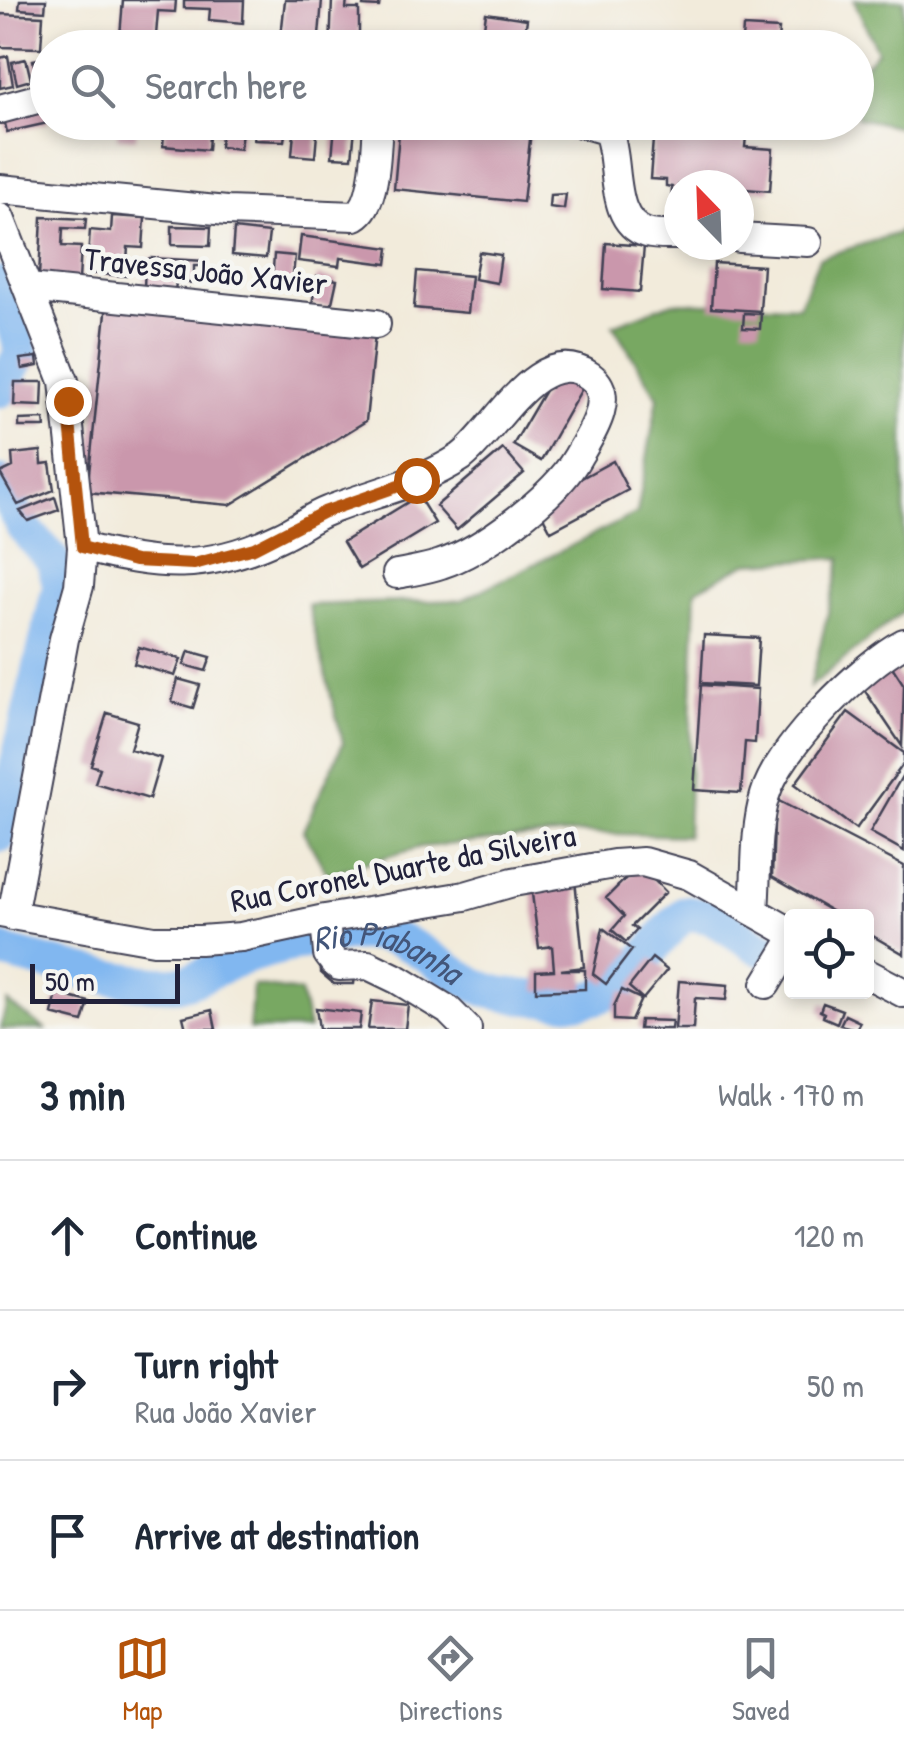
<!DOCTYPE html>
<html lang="en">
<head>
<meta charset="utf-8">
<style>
	:root { --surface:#fff; --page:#f2f2f3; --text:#1f2937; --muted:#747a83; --line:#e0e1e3; --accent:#b45309 }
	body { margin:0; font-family:"Patrick Hand",sans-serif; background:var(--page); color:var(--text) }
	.controls { position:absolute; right:30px; bottom:30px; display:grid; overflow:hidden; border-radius:10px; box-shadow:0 5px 15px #0003 }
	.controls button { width:90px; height:90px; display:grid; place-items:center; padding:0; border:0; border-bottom:2px solid var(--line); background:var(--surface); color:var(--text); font:50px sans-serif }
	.compass { position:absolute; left:664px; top:170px; width:90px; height:90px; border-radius:50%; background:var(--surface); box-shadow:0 5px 15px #0003; rotate:337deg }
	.scale { position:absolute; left:30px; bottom:25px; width:150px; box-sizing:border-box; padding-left:10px; border:5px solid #22223b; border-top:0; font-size:28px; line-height:35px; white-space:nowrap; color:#22223b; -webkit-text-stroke:8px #f6f6f2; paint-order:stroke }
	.stop { position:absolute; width:30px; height:30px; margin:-22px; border:8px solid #b45309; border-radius:50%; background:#fff }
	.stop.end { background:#b45309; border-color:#fff; box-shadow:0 2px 10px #0008 }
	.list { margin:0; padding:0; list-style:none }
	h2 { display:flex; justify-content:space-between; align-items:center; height:130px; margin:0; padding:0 40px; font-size:42px }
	h2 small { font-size:32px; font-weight:400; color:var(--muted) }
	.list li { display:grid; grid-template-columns:65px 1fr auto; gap:30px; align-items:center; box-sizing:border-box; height:150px; padding:0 40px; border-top:2px solid var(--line) }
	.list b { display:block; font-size:38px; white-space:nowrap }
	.list p { margin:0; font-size:32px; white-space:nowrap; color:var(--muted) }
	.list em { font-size:32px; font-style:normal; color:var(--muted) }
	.icon { flex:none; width:55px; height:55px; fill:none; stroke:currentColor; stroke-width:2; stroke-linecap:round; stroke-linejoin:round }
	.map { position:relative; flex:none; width:904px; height:1029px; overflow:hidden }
	.search { position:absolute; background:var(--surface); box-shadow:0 5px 15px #0003; left:30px; right:30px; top:30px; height:110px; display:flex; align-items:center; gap:25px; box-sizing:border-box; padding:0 35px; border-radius:55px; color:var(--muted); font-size:38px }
	.sheet { height:580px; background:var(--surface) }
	nav { display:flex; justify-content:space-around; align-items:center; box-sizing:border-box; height:140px; border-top:2px solid var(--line); background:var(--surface); font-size:28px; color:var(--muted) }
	nav a { display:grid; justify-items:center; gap:5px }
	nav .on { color:var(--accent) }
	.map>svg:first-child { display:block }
</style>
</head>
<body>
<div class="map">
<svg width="904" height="1029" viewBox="0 0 904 1029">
	<rect width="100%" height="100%" fill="#f6f6f2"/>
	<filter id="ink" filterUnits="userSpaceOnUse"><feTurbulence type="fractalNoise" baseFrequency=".01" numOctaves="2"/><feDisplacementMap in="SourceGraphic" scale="20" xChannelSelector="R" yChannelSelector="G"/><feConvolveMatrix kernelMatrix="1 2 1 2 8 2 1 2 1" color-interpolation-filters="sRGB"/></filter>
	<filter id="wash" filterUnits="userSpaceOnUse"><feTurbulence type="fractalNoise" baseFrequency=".0048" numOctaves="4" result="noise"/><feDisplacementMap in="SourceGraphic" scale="40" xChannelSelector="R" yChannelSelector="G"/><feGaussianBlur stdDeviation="2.25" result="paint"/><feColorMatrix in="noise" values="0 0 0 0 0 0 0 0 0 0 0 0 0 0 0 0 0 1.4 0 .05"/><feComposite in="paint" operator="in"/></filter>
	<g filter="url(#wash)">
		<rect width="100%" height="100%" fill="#f2ebdb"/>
		<path fill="#78a862" stroke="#4d654e" stroke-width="2.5" d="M854,0H904V128L857,118V73L877,51Z
			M904,228V611L810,687L841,558L747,563L696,590L687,836L580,833L421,847L327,874L303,831L343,743L308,605L462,600L637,513L658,397L613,325L673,302L799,306L819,258L895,234Z
			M253,985L300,992L309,1029H249Z
			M7,1002L45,1029H0Z"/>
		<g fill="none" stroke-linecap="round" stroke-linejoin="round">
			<g stroke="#81b7f0" stroke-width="35">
				<path d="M0,283L22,352L0,390"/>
				<path d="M0,483L23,527L53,560L60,585L0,835"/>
				<path id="s1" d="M0,951C45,963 136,988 180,983C199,980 219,966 237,960C268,949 339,931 372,934C421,940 443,973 487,990C501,996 570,1002 585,1000C633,993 650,941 686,913L712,917L760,948L792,955"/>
			</g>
		</g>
		<g id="blocks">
			<path fill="#ca97ac" d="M20,0H46L45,11L19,9Z
				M123,0H176L175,12L158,11L155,48H119Z
				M184,0H244L243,23L209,20L210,9L184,8Z
				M285,0H322L318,48L280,45Z
				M332,0H347L346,9H359V34L381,35L380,48H330Z
				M364,0H380L379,7L363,6Z
				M486,13L527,19L523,48H481Z
				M0,14L43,16L41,48L0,47Z
				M743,27L779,29L778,42L742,40Z
				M100,38L118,39L117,48H101Z
				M176,40L224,45V48H175Z
				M8,56L13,85L0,88V58Z
				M48,57V83L38,85L33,60Z
				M26,59L31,80L17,84L12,62Z
				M48,100V123L7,132L2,110Z
				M118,122H137L136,139L117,138Z
				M165,122H210L208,150L163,146Z
				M213,122H243L240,149L220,147L221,135L213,131Z
				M255,122L280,125V122H294V132L317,134L315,157L292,155L294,132L285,134L284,141L254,140Z
				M304,122H325V129L304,128Z
				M400,122H532L523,202L394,189Z
				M677,122L747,124L745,147L773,149L770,191L746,189L744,209H739V185H679V205L671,204L672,187L666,186V180L650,179L653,139L675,141Z
				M335,126L355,128L352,158L332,157Z
				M566,194L564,209L549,207L550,195Z
				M112,216L145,218L143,248L128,247L126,276L87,273L90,230L111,232Z
				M42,217L86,219L85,229L63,228L62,246L81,247L79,280L39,277Z
				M172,226L211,227L210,246L172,245Z
				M234,229L269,233L266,258L232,255Z
				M301,236L389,248L387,264L340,258L339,266L298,261Z
				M606,243L644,246L640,292L603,289Z
				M479,252L501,255L497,283L474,279Z
				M274,254L295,256L292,286L272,284Z
				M150,258L205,261L204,266H194V283L176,282L175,291L144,289L145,261Z
				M714,263L763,266L760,311L711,308Z
				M417,271L471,276L467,313L414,308Z
				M317,276L337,280L331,307L312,304Z
				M107,303L376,324L366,421L230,505L87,492Z
				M744,313L761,314L760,329L743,328Z
				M37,357L38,366L22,369L20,359Z
				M557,370L584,385L541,461L513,445Z
				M15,382H43L42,406L14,405Z
				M44,419L45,427H19V420Z
				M503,449L524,473L457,530L436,506Z
				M41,451L42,464L50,463L54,490L18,505L0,473L13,467L12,454Z
				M613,461L628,490L551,531L536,503Z
				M418,496L435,523L359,569L343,542Z
				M55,497L59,510L28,521L20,511Z
				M704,635L759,638L756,686L701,683Z
				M139,647L181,659L175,676L134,664Z
				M189,651L211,657L206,671L184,665Z
				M891,665L904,685L902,746L861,685Z
				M178,679L200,685L193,708L172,702Z
				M701,685L758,689L755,743L745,742L741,793L694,790Z
				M848,712L904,753V763L856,829L795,784Z
				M107,713L138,722L130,749L161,758L149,799L95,783L100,768L91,765Z
				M904,773V851L870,832Z
				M775,799L904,866V954L866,932V916H840L772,877Z
				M639,865L666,892L632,926L637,930L626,942L612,930L624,916L606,898Z
				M575,880L584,967L561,970H585V989L536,991V971L554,970L552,946L539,948L531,886Z
				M603,928L632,950L606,984L593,974Z
				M652,958L667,970L643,999L629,987Z
				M321,965L356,968L354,984H334L321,973Z
				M679,981L728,985L726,1000L695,998L693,1029H675Z
				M622,990L641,999L631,1021L614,1020V1006Z
				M57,994L89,1002L83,1022L52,1014Z
				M372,1001L408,1005L405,1029H368Z
				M823,1003L842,1010L837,1023L823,1017L824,1013L820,1011Z
				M316,1008L361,1013L359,1029H319Z
				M212,1010L216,1029H186L183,1017Z
				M845,1015L860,1022L856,1029L840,1025Z
				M640,1020L672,1021L671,1029H639Z"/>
		</g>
	</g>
	<g filter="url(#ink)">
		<use href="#blocks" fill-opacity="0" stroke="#414053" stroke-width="2.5"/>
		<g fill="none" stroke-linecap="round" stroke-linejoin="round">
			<defs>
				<path id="minor" d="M0,109L48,96
					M578,122L606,130L609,135C620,163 609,222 647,233C657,236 669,235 679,235
					M0,189L227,211L355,216C377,204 376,146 378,122
					M0,218L64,381L82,547L79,586L64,639L12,916
					M739,238L808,242
					M29,288L376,324
					M82,547C158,567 207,572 281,536C297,529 311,517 327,511C372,493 421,484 461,457C494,433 539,340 590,376C618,397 589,437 577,458C555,496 484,550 441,564C427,569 412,571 397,574
					M754,911C757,874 754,831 765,795C779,748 861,665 904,643
					M0,913L154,940H200L241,937L325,919L465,896L513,882L614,864L643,862L689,875L792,933
					M325,919L328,954L334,962L339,966L368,965L399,980L448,1010L467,1029
					M866,973L904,993
					M766,984L792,941"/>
			</defs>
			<use href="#minor" stroke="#414053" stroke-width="32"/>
			<use href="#minor" stroke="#fff" stroke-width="28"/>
		</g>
	</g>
	<g fill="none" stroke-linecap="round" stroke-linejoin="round" filter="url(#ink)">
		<path stroke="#b45309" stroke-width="12" d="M68,401L82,547L135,561L194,564L254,548L324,512L416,480"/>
	</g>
	<g text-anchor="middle" stroke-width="9" stroke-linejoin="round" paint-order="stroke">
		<g font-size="32" fill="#22223b" stroke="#f6f6f2">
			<text transform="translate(206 271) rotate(6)" y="11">Travessa João Xavier</text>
			<text transform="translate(403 868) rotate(-11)" y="11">Rua Coronel Duarte da Silveira</text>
		</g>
		<g font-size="35" font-style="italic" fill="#43567a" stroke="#f6f6f2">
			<text dy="12" stroke="none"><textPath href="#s1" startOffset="402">Rio Piabanha</textPath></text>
		</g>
	</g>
</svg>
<div class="controls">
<button><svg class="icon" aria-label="locate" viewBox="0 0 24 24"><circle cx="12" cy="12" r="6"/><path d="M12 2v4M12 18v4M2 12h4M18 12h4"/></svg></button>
</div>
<svg class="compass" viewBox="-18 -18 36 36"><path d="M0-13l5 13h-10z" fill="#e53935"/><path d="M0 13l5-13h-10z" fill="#747a83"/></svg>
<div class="scale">50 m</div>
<div class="stop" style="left:416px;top:480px"></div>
<div class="stop end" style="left:68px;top:401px"></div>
<div class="search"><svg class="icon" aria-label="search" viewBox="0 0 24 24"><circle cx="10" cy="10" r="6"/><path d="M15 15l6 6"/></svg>Search here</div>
</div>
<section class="sheet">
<h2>3 min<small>Walk · 170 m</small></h2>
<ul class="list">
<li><svg class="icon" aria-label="ahead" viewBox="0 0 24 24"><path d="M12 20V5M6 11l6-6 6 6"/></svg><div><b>Continue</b></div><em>120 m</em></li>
<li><svg class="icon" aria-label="right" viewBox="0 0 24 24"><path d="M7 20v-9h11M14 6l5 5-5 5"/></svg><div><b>Turn right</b><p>Rua João Xavier</p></div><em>50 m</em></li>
<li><svg class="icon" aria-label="arrive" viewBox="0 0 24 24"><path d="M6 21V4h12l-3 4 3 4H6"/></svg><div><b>Arrive at destination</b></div></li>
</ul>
</section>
<nav>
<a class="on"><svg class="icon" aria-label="map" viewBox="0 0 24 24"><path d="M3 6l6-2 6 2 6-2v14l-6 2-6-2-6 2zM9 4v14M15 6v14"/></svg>Map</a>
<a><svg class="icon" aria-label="directions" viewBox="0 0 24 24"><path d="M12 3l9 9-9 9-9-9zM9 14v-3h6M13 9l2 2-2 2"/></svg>Directions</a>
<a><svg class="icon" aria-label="saved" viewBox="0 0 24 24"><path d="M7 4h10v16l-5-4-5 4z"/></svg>Saved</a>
</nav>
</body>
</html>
